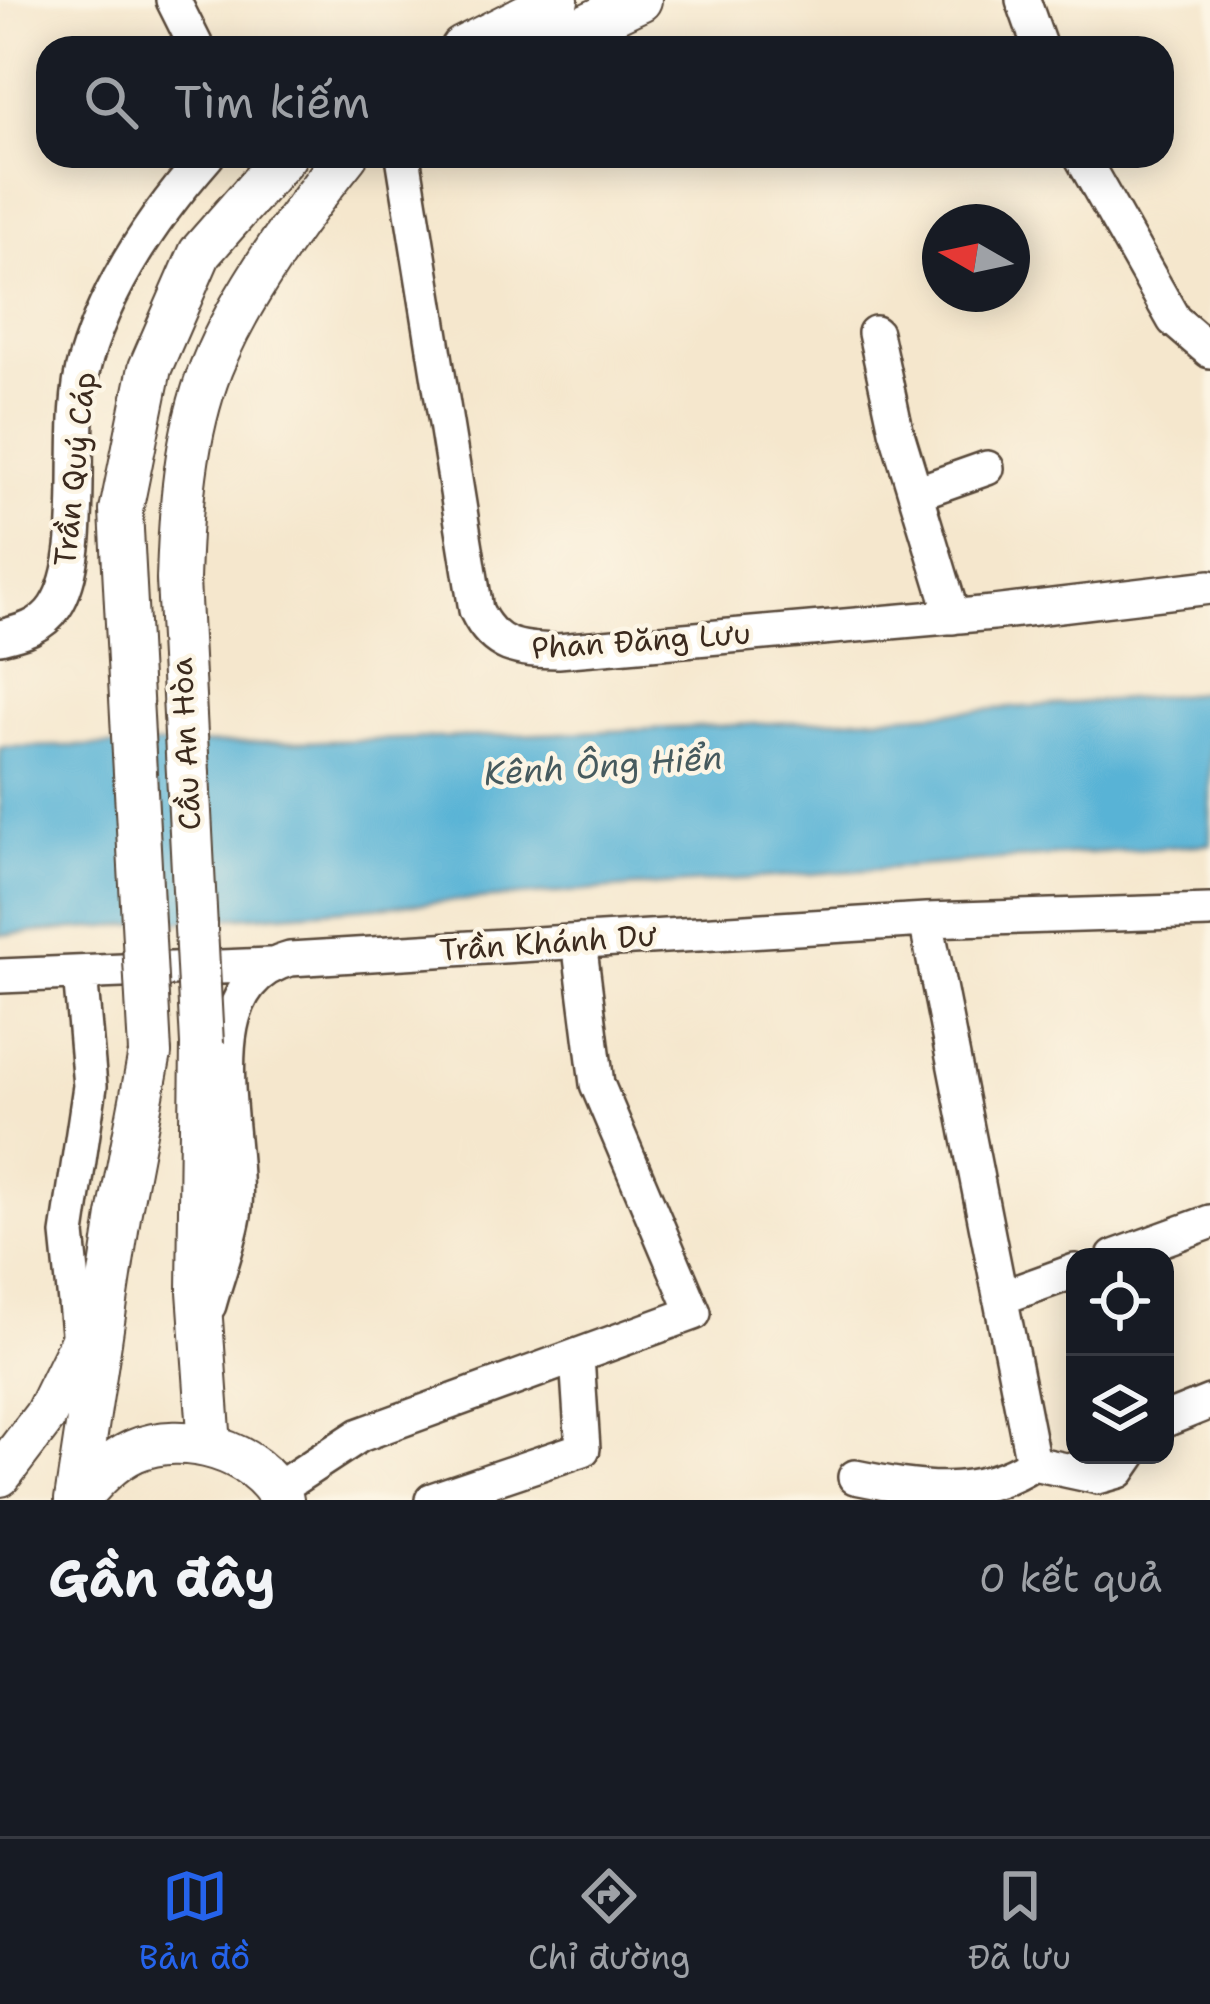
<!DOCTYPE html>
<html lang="vi">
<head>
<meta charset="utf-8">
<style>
	:root { --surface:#171b24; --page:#20242c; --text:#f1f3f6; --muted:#9ea1a6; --line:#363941; --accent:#2563eb }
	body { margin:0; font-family:"Shantell Sans",sans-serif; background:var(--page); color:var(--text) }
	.controls { position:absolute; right:36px; bottom:36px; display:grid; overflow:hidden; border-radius:24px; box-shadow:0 6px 30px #0003 }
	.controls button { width:108px; height:108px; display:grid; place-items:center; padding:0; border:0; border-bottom:3px solid var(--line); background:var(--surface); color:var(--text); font:60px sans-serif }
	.compass { position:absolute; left:922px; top:204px; width:108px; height:108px; border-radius:50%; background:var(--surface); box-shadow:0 6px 30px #0003; rotate:279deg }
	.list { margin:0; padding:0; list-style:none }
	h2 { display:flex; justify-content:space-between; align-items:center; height:156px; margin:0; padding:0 48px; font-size:51px }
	h2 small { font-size:39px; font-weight:400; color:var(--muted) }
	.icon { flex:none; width:66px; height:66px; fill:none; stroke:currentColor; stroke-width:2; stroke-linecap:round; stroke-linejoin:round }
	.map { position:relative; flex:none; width:1210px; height:1500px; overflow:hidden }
	.search { position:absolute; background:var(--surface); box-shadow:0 6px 30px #0003; left:36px; right:36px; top:36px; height:132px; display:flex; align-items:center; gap:30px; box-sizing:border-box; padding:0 42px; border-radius:36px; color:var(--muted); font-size:45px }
	.sheet { height:336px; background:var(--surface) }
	nav { display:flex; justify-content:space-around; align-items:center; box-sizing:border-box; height:168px; border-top:3px solid var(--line); background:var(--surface); font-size:33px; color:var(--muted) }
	nav a { display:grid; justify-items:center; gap:6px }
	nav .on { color:var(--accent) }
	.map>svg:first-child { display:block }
</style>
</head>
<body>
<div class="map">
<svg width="1210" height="1500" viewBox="0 0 1210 1500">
	<rect width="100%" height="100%" fill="#fcf5e5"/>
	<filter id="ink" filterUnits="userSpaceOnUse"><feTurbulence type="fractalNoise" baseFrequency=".00833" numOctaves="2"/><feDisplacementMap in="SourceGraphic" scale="24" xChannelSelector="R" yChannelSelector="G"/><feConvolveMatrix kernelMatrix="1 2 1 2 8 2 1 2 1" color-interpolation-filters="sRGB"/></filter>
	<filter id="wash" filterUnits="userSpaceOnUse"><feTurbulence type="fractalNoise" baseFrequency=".004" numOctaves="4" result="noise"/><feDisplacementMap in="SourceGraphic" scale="48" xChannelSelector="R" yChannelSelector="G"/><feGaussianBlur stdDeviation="2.7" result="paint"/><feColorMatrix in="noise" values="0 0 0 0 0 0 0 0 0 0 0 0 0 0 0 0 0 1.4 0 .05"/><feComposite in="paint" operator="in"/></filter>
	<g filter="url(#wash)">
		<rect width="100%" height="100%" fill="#f5e7cd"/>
		<path fill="#59b3d6" stroke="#4a6e7a" stroke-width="3" d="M1210,692V844L0,935V747C404,743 807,728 1210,692Z"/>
	</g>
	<g filter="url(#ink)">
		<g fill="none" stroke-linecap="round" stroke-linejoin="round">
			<defs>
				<path id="minor" d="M173,0L197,48
					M1023,0L1040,48
					M403,156L476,610C494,648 518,650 558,651L993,613L1210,587
					M1081,156L1174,320L1210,351
					M875,333L896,430L953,617
					M916,493L987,468
					M0,637C21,632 42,627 55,607C91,552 65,428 85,361C107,286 156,214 207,156
					M80,973L90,1086L68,1234L80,1352
					M0,976L269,965
					M1114,1257L1210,1222
					M1000,1298L1075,1271
					M209,1305C217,1276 229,1245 234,1216C245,1141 187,987 290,959L926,920L1210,911
					M1165,1420L1210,1402
					M1033,1463L1098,1477L1119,1471L1130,1455
					M855,1477C919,1490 976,1500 1033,1463L926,920
					M276,1490L360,1435L694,1313L597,1084L579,941
					M432,1500L583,1449L577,1357"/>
				<path id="major" d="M462,48L557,0
					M538,48L640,0
					M121,511L150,368L200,253L285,156
					M178,580C180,509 185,435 211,368C239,297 298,216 346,156
					M202,1044L199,1291L210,1446
					M0,1475L45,1416L86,1332
					M76,1500L119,1216L150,1053
					M77,1500C94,1481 110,1462 134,1451C184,1430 256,1450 282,1500"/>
			</defs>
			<use href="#minor" stroke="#574638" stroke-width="38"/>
			<use href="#major" stroke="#574638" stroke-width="46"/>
			<use href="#minor" stroke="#fff" stroke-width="33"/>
			<use href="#major" stroke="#fff" stroke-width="42"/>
			<defs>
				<path id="major-bridge" d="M121,511L150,1053
					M178,580L202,1044"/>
			</defs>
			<use href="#major-bridge" stroke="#574638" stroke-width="46" stroke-linecap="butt"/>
			<use href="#major-bridge" stroke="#fff" stroke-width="42"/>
		</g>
	</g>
	<g text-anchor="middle" stroke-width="9" stroke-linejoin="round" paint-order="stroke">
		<g font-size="30" fill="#3b2a1e" stroke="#fcf5e5">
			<text transform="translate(75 469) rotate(-84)" y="10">Trần Quý Cáp</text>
			<text transform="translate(641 641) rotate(-4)" y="10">Phan Đăng Lưu</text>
			<text transform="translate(186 744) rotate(-93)" y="10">Cầu An Hòa</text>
			<text transform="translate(548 943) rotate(-4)" y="10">Trần Khánh Dư</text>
		</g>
		<g font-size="33" font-style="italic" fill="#465a5e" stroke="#fcf5e5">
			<text transform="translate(603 765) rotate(-4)" y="12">Kênh Ông Hiển</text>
		</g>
	</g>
</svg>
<div class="controls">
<button><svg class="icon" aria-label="locate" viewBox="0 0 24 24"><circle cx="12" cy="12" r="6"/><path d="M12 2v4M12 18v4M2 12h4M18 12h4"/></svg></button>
<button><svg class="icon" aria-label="layers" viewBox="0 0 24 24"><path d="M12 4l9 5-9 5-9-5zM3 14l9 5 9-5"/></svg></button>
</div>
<svg class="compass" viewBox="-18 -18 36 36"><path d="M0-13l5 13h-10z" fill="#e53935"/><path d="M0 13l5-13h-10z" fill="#9ea1a6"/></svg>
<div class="search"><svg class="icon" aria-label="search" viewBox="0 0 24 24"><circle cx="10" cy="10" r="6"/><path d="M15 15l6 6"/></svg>Tìm kiếm</div>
</div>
<section class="sheet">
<h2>Gần đây<small>0 kết quả</small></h2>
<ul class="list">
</ul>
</section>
<nav>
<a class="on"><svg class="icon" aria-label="map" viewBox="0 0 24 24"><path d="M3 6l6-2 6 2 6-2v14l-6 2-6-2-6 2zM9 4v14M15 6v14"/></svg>Bản đồ</a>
<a><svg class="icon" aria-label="directions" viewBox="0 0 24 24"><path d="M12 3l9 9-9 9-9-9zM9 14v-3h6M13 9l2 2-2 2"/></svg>Chỉ đường</a>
<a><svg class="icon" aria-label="saved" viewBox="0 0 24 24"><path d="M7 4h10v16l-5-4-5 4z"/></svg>Đã lưu</a>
</nav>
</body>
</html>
